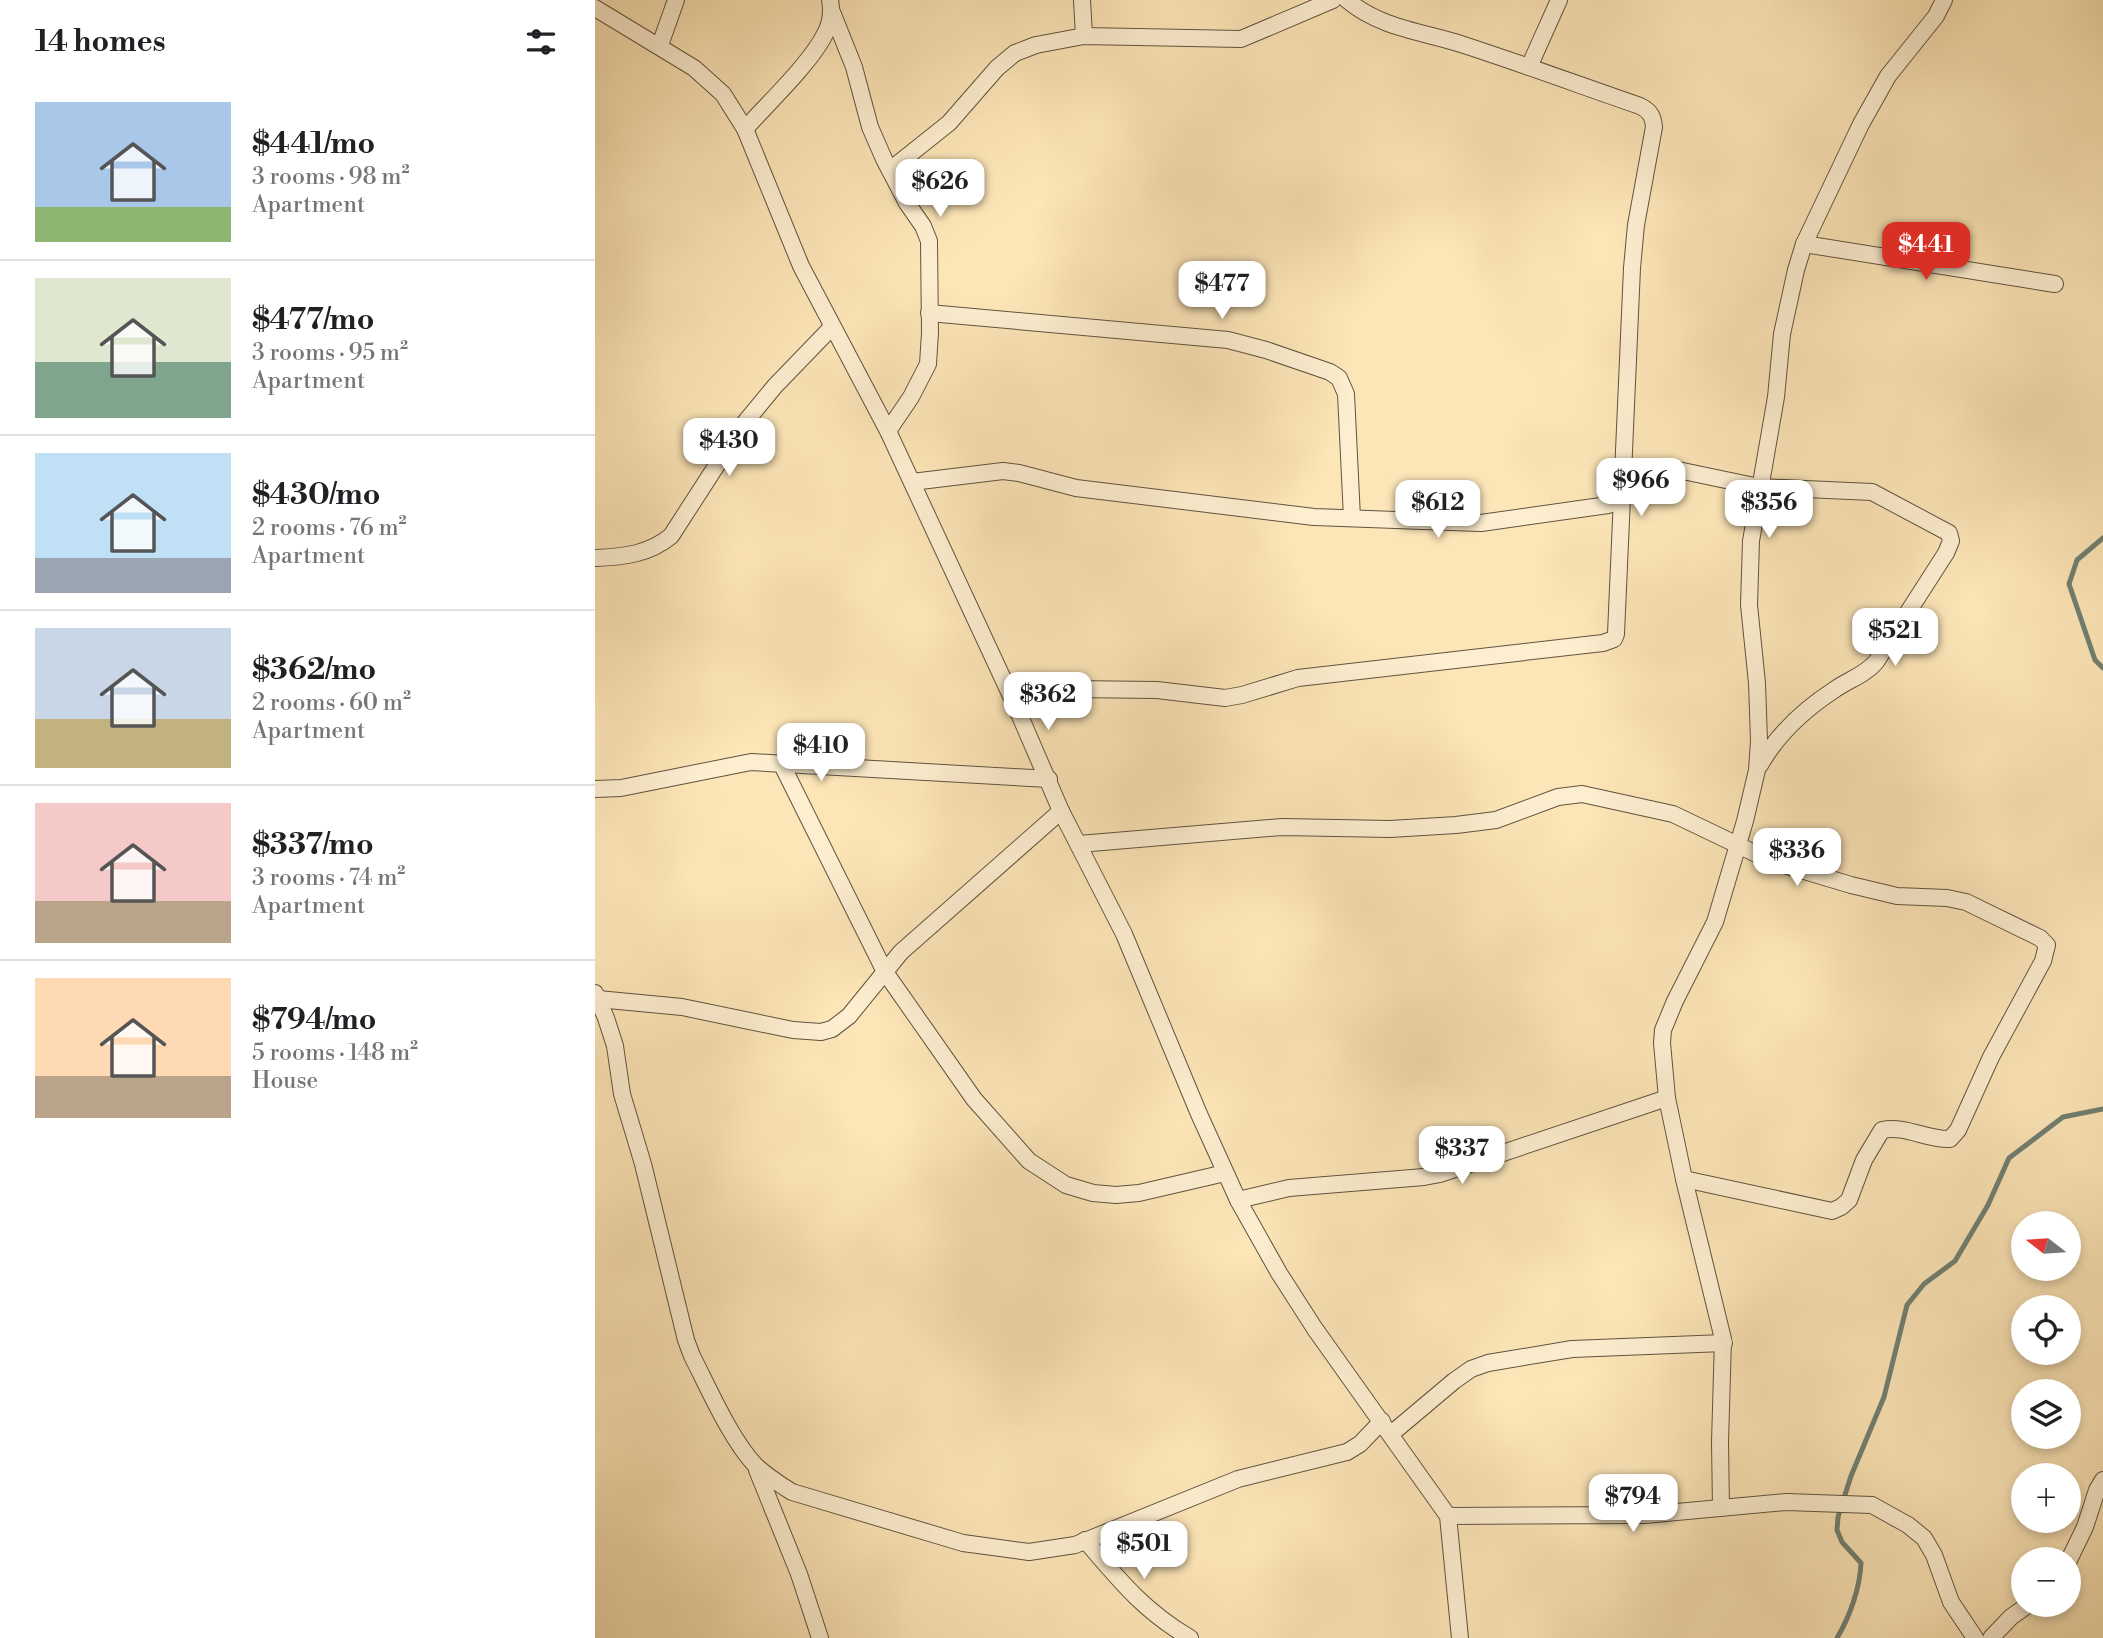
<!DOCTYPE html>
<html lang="en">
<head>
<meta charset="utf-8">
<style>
	body { margin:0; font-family:"Libre Bodoni",serif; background:#f2f2f2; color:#202124; height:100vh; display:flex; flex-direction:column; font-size:26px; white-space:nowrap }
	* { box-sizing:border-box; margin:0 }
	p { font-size:23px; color:#757577 }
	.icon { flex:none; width:38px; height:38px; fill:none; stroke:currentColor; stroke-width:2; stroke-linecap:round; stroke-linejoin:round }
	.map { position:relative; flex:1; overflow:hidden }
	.details { display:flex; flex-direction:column; background:#fff; width:595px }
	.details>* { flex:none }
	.needle { width:46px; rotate:287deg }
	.controls { position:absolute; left:1416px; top:1211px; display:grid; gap:14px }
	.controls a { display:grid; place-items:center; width:70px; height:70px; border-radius:50%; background:#fff; box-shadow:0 4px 10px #0003; font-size:35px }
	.price { position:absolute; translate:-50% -60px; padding:0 16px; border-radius:14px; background:#fff; color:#222; font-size:23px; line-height:46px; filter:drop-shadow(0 2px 4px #0008) }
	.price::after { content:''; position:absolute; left:50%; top:42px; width:21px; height:16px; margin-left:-10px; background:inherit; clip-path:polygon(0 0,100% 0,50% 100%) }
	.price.current { background:#d93025; color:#fff }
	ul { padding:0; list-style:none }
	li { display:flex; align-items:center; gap:21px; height:175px; padding:0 35px }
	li+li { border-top:2px solid #e0e0e0 }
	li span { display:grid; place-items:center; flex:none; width:196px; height:140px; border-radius:0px; color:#555 }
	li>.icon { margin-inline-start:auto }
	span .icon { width:84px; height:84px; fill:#fffc; stroke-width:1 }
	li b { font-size:30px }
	h2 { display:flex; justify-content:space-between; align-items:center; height:84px; padding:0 35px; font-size:30px }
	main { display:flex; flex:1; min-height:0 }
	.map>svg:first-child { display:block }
</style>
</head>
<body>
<main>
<section class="details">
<h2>14 homes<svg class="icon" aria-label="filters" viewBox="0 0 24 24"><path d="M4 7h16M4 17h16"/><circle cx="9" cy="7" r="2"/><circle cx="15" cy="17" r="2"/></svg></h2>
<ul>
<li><span style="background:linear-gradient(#a9c7e8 75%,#8fb573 0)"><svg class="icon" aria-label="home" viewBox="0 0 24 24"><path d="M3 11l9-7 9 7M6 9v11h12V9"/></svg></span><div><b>$441/mo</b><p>3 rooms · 98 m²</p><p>Apartment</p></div></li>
<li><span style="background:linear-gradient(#dfe7d0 60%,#7fa58c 0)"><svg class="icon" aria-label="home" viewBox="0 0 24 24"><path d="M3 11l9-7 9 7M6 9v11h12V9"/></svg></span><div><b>$477/mo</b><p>3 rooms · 95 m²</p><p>Apartment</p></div></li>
<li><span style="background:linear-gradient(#bfe0f5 75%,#9aa5b1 0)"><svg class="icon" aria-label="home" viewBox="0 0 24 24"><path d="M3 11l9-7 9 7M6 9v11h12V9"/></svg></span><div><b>$430/mo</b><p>2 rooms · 76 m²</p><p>Apartment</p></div></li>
<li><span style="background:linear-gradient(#c9d6e8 65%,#c2b280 0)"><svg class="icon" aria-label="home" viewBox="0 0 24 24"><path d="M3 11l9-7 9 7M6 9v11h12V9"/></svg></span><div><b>$362/mo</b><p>2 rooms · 60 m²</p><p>Apartment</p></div></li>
<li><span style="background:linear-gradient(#f6c9c9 70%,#b9a48a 0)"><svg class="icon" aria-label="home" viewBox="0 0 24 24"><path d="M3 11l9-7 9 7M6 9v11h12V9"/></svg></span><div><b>$337/mo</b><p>3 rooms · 74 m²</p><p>Apartment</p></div></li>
<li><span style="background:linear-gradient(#ffd9b3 70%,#b9a48a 0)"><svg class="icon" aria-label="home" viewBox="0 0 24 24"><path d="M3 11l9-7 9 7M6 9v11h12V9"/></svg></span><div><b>$794/mo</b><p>5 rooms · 148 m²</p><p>House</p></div></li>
</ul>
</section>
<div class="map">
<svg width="1508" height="1638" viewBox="0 0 1508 1638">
	<rect width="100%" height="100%" fill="#fce5b7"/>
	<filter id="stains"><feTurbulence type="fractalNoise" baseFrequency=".00286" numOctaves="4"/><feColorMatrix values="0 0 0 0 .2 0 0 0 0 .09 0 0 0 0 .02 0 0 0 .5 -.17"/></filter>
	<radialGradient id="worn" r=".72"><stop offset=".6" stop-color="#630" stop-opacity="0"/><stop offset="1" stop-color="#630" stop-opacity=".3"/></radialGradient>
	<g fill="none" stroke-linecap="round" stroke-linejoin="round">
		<!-- stream -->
		<g stroke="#718073" stroke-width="5">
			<polyline points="1508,538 1482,560 1474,584 1500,660 1508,668"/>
			<path d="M1242 1638C1255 1616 1265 1588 1266 1563L1247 1542 1242 1530 1243 1517 1256 1476 1289 1397 1312 1305 1329 1284 1360 1261 1393 1205 1414 1158 1468 1117 1508 1109"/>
		</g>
		<!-- minor casing -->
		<g stroke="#61533e" stroke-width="18">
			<g id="minor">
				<polyline points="487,0 489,36"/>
				<polyline points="0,8 99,68 128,94 150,129 206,266 293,431 422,709 466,811 529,934 604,1114 643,1200 684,1273 720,1329 853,1516 865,1638"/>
				<polyline points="237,12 259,67 275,127 289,159 312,203 328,226 334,241 335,333 333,364 316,397 293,431"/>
				<polyline points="65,45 81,0"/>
				<polyline points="934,67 964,0"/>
				<path d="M150 129C173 103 217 62 231 32 236 22 237 11 235 0"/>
				<polyline points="295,170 354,123 402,68 420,53 441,45 489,36 646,39 738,0"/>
				<polyline points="1209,244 1460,284"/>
				<polyline points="334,313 633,340 671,350 735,372 744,378 751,394 757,518"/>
				<path d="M317 482 408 471 424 473 481 488 719 517 828 521 886 523 1013 505C1031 500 1038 482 1053 472L1083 470 1164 487 1277 492 1354 533 1356 541 1351 553 1281 662C1270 675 1253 680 1239 690 1210 709 1182 735 1165 765"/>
				<path d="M0 558C29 557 54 554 76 536L147 426 180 386 237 327"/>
				<path d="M422 709 476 689 562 690 630 698 647 695 703 678 1008 643 1019 639 1021 634 1037 268 1041 225 1059 127C1058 116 1055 111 1045 106 987 86 930 65 872 46 831 32 786 29 752 0"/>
				<polyline points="186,763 290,972 379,1099 434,1161 471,1185 498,1193 521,1195 544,1193 630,1173"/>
				<polyline points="0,789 26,788 156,762 454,779"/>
				<path d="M484 844 687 827 795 829 861 825 901 820 963 797 987 794 1078 814 1176 861 1256 885 1302 896 1352 898 1371 902 1445 938 1452 945 1448 961 1396 1057 1363 1130 1355 1139C1332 1140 1310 1125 1287 1130L1269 1160 1254 1200 1246 1207 1237 1211 1089 1179"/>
				<path d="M0 993 11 1018 20 1046 27 1094 48 1164 91 1340 97 1356C114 1389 136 1440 161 1466 172 1476 184 1484 197 1492L368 1543 434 1552 480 1545 643 1479 752 1452 765 1444 787 1421"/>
				<polyline points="3,999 87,1007 198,1030 226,1032 237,1029 254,1016 306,952 466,811"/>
				<polyline points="643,1200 694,1188 829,1177 845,1174 1072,1098"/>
				<polyline points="796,1434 859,1381 876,1369 893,1363 977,1349 1129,1343"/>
				<polyline points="162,1470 204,1574 225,1638"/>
				<polyline points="1126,1508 1125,1442 1128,1339 1089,1179 1072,1098 1067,1043 1068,1030 1080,1001 1120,922 1150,821 1162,770 1164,741 1162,683 1154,605 1156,541 1181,397 1187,334 1201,270 1209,244 1266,124 1293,76 1341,16 1349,0"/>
				<polyline points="853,1516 1049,1515 1191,1502 1277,1505 1313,1525 1329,1538 1339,1555 1356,1602 1380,1638"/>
				<path d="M490 1540C524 1580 549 1611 595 1638"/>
				<polyline points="1474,1560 1490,1527 1502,1490 1508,1480"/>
				<polyline points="1396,1638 1416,1617 1433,1605"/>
			</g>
		</g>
		<!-- minor -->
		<use href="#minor" stroke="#fdeed0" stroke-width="16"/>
	</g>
	<rect width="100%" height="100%" filter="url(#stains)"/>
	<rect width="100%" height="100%" fill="url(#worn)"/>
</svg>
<div class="controls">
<a><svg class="needle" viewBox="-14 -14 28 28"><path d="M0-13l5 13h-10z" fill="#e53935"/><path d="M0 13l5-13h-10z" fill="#757577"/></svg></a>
<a><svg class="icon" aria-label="locate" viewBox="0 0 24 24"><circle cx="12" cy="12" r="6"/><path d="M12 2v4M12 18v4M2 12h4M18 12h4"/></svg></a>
<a><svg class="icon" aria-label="layers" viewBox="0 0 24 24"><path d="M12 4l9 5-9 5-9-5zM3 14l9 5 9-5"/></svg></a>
<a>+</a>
<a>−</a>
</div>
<b class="price" style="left:345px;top:219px">$626</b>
<b class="price current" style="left:1331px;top:282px">$441</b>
<b class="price" style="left:627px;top:321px">$477</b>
<b class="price" style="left:134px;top:478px">$430</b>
<b class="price" style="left:1046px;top:518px">$966</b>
<b class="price" style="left:843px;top:540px">$612</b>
<b class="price" style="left:1174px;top:540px">$356</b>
<b class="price" style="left:1300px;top:668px">$521</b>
<b class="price" style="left:453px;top:732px">$362</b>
<b class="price" style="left:226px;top:783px">$410</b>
<b class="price" style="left:1202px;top:888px">$336</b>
<b class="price" style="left:867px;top:1186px">$337</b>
<b class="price" style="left:1038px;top:1534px">$794</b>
<b class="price" style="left:549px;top:1581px">$501</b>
</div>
</main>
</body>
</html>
